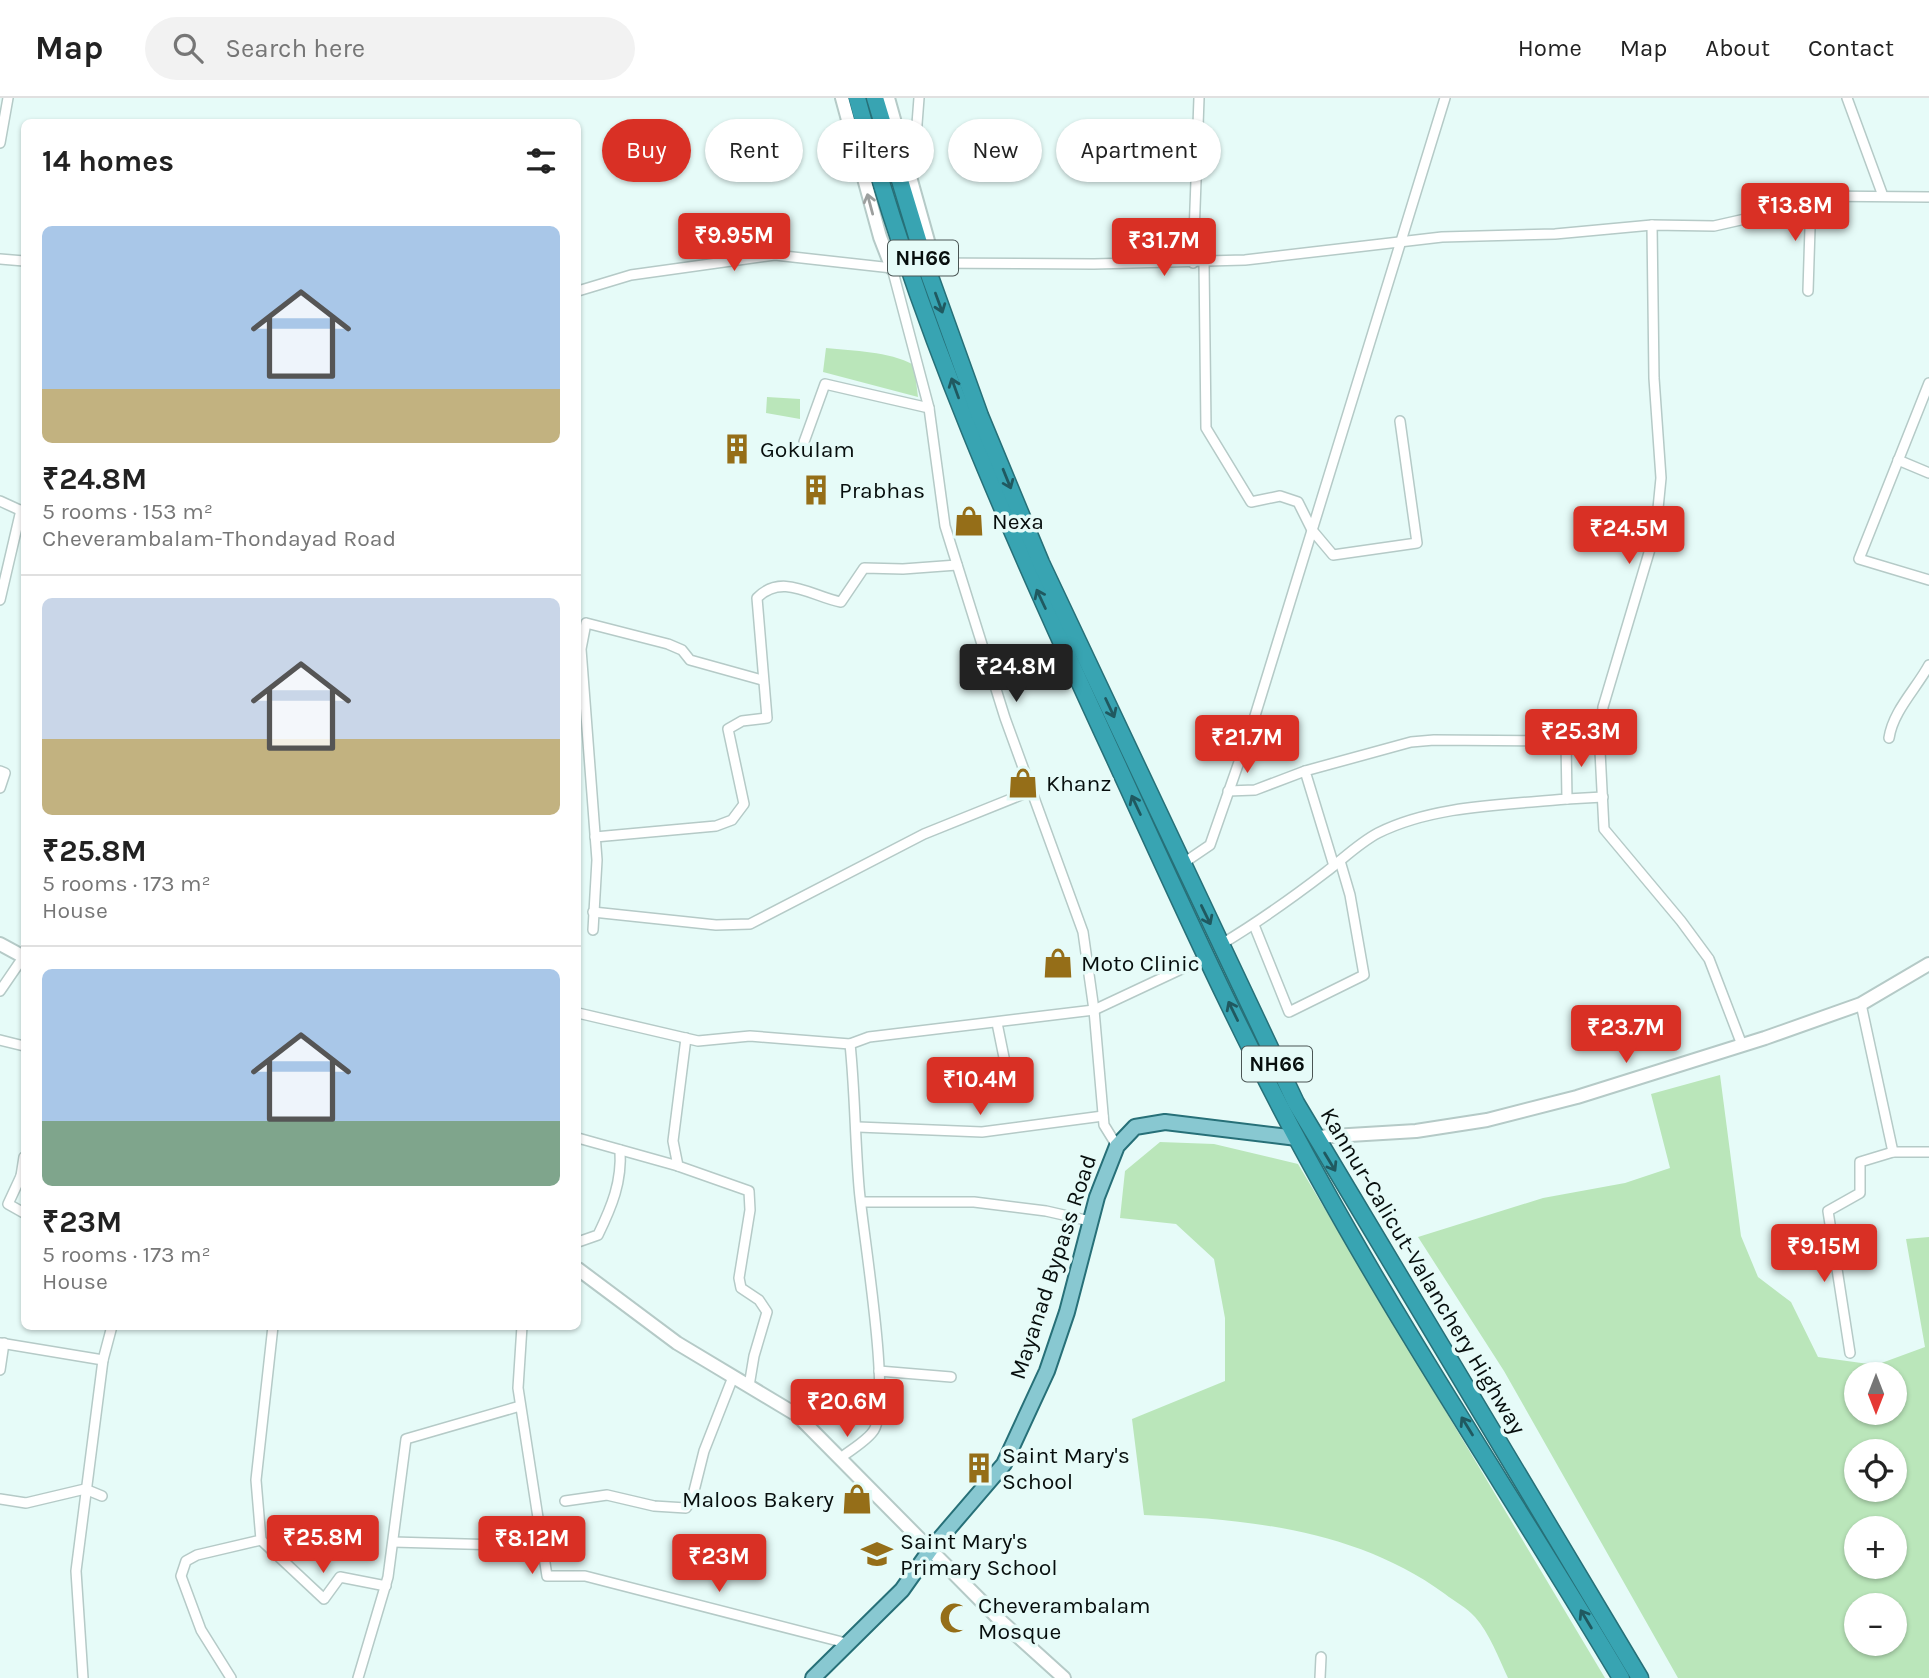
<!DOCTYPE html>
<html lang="en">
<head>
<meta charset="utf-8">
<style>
	body { margin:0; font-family:Karla,sans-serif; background:#f2f2f2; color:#222; height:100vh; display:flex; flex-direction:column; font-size:26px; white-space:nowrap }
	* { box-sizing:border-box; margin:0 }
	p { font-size:23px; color:#767676 }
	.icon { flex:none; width:38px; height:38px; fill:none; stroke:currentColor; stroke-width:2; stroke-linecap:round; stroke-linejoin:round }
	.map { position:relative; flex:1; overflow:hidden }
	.side { position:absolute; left:21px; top:21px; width:560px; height:1211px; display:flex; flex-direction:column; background:#fff; border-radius:10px; box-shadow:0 2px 5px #0004 }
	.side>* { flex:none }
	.hud { position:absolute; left:602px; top:21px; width:665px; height:63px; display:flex; gap:14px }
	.needle { width:46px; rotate:180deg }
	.fabs { position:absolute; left:1844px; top:1264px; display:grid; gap:14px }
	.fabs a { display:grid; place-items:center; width:63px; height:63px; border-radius:50%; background:#fff; box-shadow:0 2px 5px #0004; font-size:35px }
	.price { position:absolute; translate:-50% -60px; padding:0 16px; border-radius:7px; background:#d93025; color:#fff; font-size:23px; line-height:46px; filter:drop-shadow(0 2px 4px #0008) }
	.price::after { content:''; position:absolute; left:50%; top:42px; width:21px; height:16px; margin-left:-10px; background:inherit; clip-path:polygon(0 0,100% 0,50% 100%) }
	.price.current { background:#222; color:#fff }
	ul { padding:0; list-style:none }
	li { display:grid; align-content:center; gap:14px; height:371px; padding:0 21px }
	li+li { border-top:2px solid #e0e0e0 }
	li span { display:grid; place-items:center; height:217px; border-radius:10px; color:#555 }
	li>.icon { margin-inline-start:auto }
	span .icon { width:126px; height:126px; fill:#fffc; stroke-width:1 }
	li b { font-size:30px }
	h2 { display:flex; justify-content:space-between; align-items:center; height:84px; padding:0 21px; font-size:30px }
	.tag { padding:0 24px; border-radius:32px; background:#fff; box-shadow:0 2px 5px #0004; font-size:24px; line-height:63px }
	.tag.current { background:#d93025; color:#fff }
	header { display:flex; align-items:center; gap:42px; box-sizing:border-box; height:98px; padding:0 35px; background:#fff; border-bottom:2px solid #e0e0e0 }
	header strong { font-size:33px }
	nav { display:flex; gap:38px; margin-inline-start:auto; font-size:24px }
	.search { width:490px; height:63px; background:#f2f2f2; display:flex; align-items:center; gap:18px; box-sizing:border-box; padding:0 24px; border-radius:38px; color:#767676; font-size:26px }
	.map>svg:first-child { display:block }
</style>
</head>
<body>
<header>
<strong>Map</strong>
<div class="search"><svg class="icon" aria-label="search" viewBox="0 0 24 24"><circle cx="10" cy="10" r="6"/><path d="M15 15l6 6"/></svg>Search here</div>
<nav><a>Home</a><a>Map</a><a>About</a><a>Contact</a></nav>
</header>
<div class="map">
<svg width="1929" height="1580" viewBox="0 0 1929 1580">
	<rect width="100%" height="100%" fill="#e6fbf8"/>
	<!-- green -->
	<g fill="#bae6ba" fill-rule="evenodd">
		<path d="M826 250C854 253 888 253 914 267L918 299 823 274Z"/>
		<polygon points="767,299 800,301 800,321 766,315"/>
		<path d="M1720 977 1741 1138 1758 1179 1791 1204 1818 1259 1876 1267 1925 1249 1906 1141 1929 1139V1580H1678L1504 1273 1418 1139 1543 1100 1625 1085 1670 1070 1651 996ZM1857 1276H1895V1314H1857ZM1857 1353H1895V1391H1857ZM1857 1430H1895V1468H1857ZM1857 1507H1895V1545H1857Z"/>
		<path d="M1160 1044 1214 1046 1298 1066 1605 1580H1508C1499 1561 1489 1534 1475 1519 1467 1510 1454 1503 1445 1496 1357 1432 1249 1421 1144 1417L1132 1321 1225 1283V1220L1214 1161 1176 1126 1120 1120 1125 1073Z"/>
	</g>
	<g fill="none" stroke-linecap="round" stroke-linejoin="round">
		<!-- street casing -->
		<g stroke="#b5cac7" stroke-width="12">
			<g id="street">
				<polyline points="1847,0 1883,98"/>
				<polyline points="0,45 8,0"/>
				<polyline points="909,74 915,52 919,0"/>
				<polyline points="1652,127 1654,280 1661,380 1656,431 1603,609 1600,653 1604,731 1681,823 1709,861 1742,947"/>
				<polyline points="0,161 24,163"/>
				<polyline points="1204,164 1206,330 1251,404 1280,398 1298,404 1312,432 1333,457 1417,445 1400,323"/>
				<polyline points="925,165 1094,166 1245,162 1442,139 1555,136 1652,127 1714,128 1785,112 1811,98 1929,99"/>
				<polyline points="1193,165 1199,0"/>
				<polyline points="578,193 631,177 775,157 892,170 929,310 945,428 1005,620 1083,834 1094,912 1104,1027 1117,1048"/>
				<polyline points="1808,193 1811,98"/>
				<polyline points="1929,285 1859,461 1929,482"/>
				<polyline points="804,344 825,286 929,310"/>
				<polyline points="1898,362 1929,375"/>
				<polyline points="0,403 24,414"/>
				<polyline points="0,502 21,412"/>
				<path d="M1889 640C1893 613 1916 591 1929 567"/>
				<polyline points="0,673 5,675 0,690"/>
				<polyline points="1228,693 1255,692 1305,673"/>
				<polyline points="1567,701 1603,699"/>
				<path d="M595 739 716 728 732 722 744 706 728 631 742 623 767 620 757 500C782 474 813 499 841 504L864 470 903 471 957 467"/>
				<polyline points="1182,766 1210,747 1254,621 1445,0"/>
				<polyline points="593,814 716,827 750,826 924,736 1031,693"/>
				<polyline points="1254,827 1289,914 1364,877 1350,797 1340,763"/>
				<polyline points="593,832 597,762 581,551 586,525 668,546 682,552 690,562 762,582"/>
				<path d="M1220 847C1257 825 1292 800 1326 774 1343 761 1359 745 1378 735 1434 707 1505 707 1567 701L1566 643 1434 642 1411 644 1305 673 1334 768"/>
				<polyline points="0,893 24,858"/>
				<polyline points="578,915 698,943 750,938 850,946 869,939 1094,912 1207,859"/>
				<polyline points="997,925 1008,979"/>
				<polyline points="686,940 673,1043 678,1068 749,1093 750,1112 739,1180 741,1190 759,1202 767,1214 754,1258 749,1288"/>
				<polyline points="0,942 24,948"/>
				<polyline points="858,1029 982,1034 1103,1018"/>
				<polyline points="578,1040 678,1068"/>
				<polyline points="1893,1054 1929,1054"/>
				<polyline points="24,1059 21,1078 24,1077"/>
				<polyline points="21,1078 8,1106 24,1115"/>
				<polyline points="862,1104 974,1104 1046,1113 1090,1123"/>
				<path d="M578 1144 598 1137C612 1108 622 1084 620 1052"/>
				<polyline points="522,1228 518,1290 547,1478 585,1478 846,1545"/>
				<polyline points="0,1245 103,1262"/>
				<polyline points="1850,1255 1828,1113 1860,1095 1860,1064 1893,1054 1861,906"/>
				<polyline points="0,1272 4,1245"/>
				<polyline points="879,1273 951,1279"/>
				<path d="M842 1359C852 1351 868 1342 874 1332 892 1302 862 1131 859 1089 855 1041 855 993 850 946"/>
				<polyline points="0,1401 26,1405 85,1391 102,1398"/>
				<polyline points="565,1403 607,1397 654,1408 686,1410 692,1401 704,1353 733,1279"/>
				<polyline points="261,1442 324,1501 340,1479 386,1488"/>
				<polyline points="393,1444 541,1448"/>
				<polyline points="83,1580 76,1473 103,1262 112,1228"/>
				<polyline points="231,1580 201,1532 181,1478 186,1463 197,1457 261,1442 256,1382 273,1228"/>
				<polyline points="358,1580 388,1479 406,1341 520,1308"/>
				<polyline points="1320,1580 1321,1559"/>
			</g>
		</g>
		<!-- secondary casing -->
		<g stroke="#b5cac7" stroke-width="16">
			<g id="secondary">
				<polyline points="842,0 880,139 892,170"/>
				<polyline points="888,0 928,143 925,162"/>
				<polyline points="0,846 24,859"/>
				<polyline points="1316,1039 1416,1033 1487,1022 1577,999 1765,940 1861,906 1929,866"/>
				<polyline points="578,1171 677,1245 797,1317 1002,1524 1064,1580"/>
			</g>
		</g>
		<!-- primary casing -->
		<g stroke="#277078" stroke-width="18">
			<polyline id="primary" points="813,1580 902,1492 931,1451 1004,1366 1047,1273 1067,1214 1097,1099 1117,1048 1135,1029 1165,1024 1297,1040"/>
		</g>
		<!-- highway casing -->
		<g stroke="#277078" stroke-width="19">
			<g id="highway">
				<path d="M857 0C917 228 1015 445 1114 659 1180 803 1245 949 1323 1088 1416 1256 1523 1415 1621 1580"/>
				<polyline points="875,0 925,165 980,318 1041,465 1296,1005 1640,1580"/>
			</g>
		</g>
		<!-- street -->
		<use href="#street" stroke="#fff" stroke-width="9"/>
		<!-- secondary -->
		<use href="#secondary" stroke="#fff" stroke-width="12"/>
		<!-- primary -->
		<use href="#primary" stroke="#88c8d1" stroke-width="14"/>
		<!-- highway -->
		<use href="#highway" stroke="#38a4b2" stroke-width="16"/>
	</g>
	<!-- one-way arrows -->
	<defs><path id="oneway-shaft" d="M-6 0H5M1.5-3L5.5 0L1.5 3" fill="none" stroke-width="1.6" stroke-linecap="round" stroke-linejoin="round" transform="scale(1.75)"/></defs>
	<use stroke="#9c9f9e" href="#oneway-shaft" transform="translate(870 106) rotate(-105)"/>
	<g stroke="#205960">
		<use href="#oneway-shaft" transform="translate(939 205) rotate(70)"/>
		<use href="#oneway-shaft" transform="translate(955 290) rotate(-110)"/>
		<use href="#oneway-shaft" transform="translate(1007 381) rotate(68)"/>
		<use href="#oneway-shaft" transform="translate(1041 501) rotate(-115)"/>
		<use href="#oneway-shaft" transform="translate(1110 610) rotate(65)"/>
		<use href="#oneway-shaft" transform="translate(1136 707) rotate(-115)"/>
		<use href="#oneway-shaft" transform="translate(1206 817) rotate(64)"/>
		<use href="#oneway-shaft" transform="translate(1233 913) rotate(-116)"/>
		<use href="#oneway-shaft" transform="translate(1330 1064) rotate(59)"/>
		<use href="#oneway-shaft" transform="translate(1467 1328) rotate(-122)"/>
		<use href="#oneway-shaft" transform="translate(1586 1521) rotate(-121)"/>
	</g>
	<!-- icons -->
	<defs>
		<g id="building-bare" transform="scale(2.415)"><path d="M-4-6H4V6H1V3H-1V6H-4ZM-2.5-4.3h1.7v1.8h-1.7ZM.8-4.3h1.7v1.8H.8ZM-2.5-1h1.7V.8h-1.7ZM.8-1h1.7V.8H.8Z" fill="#956e18" stroke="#e6fbf8" stroke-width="2.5" paint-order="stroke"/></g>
		<g id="shop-bare" transform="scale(2.415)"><path d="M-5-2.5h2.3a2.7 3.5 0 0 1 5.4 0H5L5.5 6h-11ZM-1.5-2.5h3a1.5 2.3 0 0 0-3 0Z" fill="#956e18" stroke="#e6fbf8" stroke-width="2.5" paint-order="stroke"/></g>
		<g id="school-bare" transform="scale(2.415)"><path d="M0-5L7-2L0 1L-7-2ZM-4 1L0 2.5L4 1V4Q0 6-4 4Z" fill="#956e18" stroke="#e6fbf8" stroke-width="2.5" paint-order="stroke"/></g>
		<g id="mosque-bare" transform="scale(2.415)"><path d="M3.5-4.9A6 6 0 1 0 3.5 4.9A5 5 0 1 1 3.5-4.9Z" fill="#956e18" stroke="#e6fbf8" stroke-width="2.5" paint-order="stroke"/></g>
	</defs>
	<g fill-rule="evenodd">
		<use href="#building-bare" x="737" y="351"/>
		<use href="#building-bare" x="816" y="392"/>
		<use href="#shop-bare" x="969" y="423"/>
		<use href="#shop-bare" x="1023" y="685"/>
		<use href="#shop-bare" x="1058" y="865"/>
		<use href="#building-bare" x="979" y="1370"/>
		<use href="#shop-bare" x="857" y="1401"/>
		<use href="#school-bare" x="877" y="1456"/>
		<use href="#mosque-bare" x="955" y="1520"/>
	</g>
	<g text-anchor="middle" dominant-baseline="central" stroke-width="7" stroke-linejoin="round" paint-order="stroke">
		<!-- shield labels -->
		<g fill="#e6fbf8" stroke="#4a5554" stroke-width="2">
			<rect x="888" y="142.5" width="70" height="35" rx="5"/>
			<rect x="1242" y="948.5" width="70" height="35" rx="5"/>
		</g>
		<g font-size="21" font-weight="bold" fill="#070e0d">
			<text x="923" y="160">NH66</text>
			<text x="1277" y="966">NH66</text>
		</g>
		<!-- poi labels -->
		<g font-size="23" fill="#070e0d" stroke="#e6fbf8" text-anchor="start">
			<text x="760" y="351">Gokulam</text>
			<text x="839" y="392">Prabhas</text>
			<text x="992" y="423">Nexa</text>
			<text x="1046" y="685">Khanz</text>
			<text x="1081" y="865">Moto Clinic</text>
			<text x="1002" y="1357">Saint Mary's<tspan x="1002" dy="26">School</tspan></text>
			<text x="834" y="1401" text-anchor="end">Maloos Bakery</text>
			<text x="900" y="1443">Saint Mary's<tspan x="900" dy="26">Primary School</tspan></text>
			<text x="978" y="1507">Cheverambalam<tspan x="978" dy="26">Mosque</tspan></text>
		</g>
		<!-- street labels -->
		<g font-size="23" fill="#070e0d" stroke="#e6fbf8">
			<text transform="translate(1053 1169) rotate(-72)">Mayanad Bypass Road</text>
			<text transform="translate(1423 1173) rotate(59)">Kannur-Calicut-Valanchery Highway</text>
		</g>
	</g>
</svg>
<div class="fabs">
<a><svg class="needle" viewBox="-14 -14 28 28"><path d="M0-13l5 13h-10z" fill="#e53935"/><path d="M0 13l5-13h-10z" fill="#767676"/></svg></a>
<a><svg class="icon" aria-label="locate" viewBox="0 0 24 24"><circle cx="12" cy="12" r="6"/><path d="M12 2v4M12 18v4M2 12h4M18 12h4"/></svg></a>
<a>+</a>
<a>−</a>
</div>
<b class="price" style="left:1795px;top:145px">₹13.8M</b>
<b class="price" style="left:734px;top:175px">₹9.95M</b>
<b class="price" style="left:1164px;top:180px">₹31.7M</b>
<b class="price" style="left:1629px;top:468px">₹24.5M</b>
<b class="price current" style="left:1016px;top:606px">₹24.8M</b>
<b class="price" style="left:1581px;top:671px">₹25.3M</b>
<b class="price" style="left:1247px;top:677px">₹21.7M</b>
<b class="price" style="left:1626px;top:967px">₹23.7M</b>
<b class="price" style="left:980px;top:1019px">₹10.4M</b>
<b class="price" style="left:1824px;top:1186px">₹9.15M</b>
<b class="price" style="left:847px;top:1341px">₹20.6M</b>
<b class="price" style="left:323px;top:1477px">₹25.8M</b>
<b class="price" style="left:532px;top:1478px">₹8.12M</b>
<b class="price" style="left:719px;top:1496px">₹23M</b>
<div class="hud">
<a class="tag current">Buy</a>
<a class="tag">Rent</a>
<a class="tag">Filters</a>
<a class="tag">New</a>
<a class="tag">Apartment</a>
</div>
<section class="side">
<h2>14 homes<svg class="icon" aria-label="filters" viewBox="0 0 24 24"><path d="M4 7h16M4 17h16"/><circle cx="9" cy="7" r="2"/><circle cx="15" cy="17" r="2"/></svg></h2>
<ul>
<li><span style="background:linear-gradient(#a9c7e8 75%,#c2b280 0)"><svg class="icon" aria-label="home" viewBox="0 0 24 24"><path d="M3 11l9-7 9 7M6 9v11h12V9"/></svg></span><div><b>₹24.8M</b><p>5 rooms · 153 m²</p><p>Cheverambalam-Thondayad Road</p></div></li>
<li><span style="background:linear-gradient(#c9d6e8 65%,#c2b280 0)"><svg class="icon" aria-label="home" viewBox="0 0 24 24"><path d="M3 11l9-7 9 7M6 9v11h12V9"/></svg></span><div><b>₹25.8M</b><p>5 rooms · 173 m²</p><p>House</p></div></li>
<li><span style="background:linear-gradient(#a9c7e8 70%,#7fa58c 0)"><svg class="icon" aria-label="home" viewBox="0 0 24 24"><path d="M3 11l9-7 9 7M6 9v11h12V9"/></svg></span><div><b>₹23M</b><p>5 rooms · 173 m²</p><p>House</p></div></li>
</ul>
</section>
</div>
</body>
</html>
